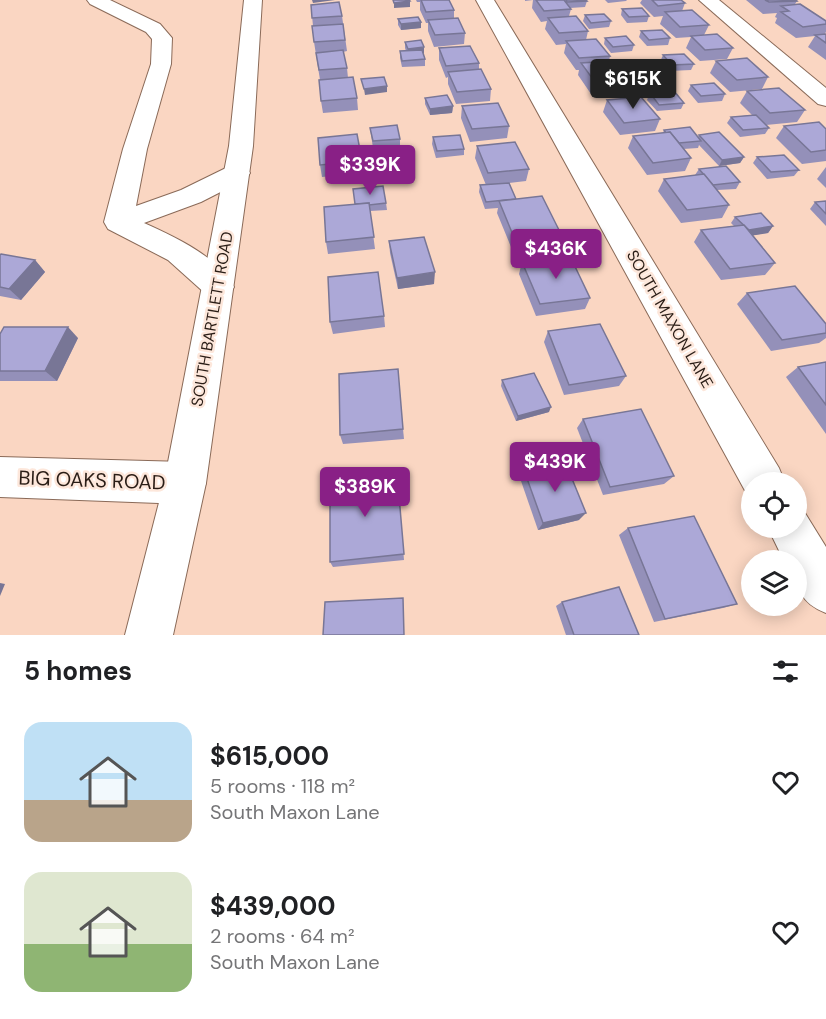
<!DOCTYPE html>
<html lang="en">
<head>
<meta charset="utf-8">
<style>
	body { margin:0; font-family:"DM Sans",sans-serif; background:#f6f6f6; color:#202124; height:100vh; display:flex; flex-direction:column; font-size:22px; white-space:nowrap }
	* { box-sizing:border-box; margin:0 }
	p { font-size:20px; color:#757577 }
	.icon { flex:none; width:33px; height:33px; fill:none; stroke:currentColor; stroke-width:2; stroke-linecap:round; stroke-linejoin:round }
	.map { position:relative; height:635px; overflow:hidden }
	.drawer { display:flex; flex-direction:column; background:#fff; flex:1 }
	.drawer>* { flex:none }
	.tools { position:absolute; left:741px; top:472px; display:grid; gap:12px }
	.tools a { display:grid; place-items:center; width:66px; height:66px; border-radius:50%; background:#fff; box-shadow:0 3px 15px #0003; font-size:30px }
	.price { position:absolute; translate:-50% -51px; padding:0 14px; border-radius:6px; background:#892086; color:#fff; font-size:20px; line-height:39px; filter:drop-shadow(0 2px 3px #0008) }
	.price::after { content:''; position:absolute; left:50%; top:36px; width:18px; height:14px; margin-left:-9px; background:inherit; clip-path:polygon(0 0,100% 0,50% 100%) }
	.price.current { background:#222; color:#fff }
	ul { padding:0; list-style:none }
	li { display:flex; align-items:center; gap:18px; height:150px; padding:0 24px }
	li span { display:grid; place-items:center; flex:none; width:168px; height:120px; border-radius:18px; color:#555 }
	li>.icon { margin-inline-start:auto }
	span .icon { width:72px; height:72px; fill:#fffc; stroke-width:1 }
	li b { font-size:26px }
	h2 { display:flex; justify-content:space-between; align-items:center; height:72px; padding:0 24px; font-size:26px }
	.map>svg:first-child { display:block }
</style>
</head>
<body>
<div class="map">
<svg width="826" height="635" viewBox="0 0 826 635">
	<rect width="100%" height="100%" fill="#fad6c2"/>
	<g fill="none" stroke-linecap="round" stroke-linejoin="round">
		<!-- minor casing -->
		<g stroke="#8a6a58" stroke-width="2">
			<g id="minor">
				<path d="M87 0H110L160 24 172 38 171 64 147 149 136 206 181 190 228 167 237 165 246 167 250 173 246 179 201 202 144 223C175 237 217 256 234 287L229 295 218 299 207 295 168 260 108 229 104 222 123 149 151 64 152 39 146 32 90 4Z"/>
				<polygon points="476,0 494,0 779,468 785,483 752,483 752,498 749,498"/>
				<polygon points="699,0 719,0 826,88 826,106 818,104"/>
				<polygon points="0,457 185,462 200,468 206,483 200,498 185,504 0,497"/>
				<path d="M796 509 805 513 826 547V613C800 603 796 588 796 561H784L768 528H796Z"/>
			</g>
		</g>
		<!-- major casing -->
		<g stroke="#8a6a58" stroke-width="2">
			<polygon id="major" points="244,0 262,0 253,146 206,483 173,635 125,635 164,483 229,146"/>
		</g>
		<!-- minor -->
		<use href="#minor" fill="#fff" fill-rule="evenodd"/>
		<!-- major -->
		<use href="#major" fill="#fff" fill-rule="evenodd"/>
	</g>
	<!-- wall -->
	<g fill="#9490b9">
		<polygon points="416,0 449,0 454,10 454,18 465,33 464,44 434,47 428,31 428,23 426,23 420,10 420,2 417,2"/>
		<polygon points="525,0 586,0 587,1 585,7 570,8 571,9 569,16 588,31 586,40 610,56 609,61 628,80 624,91 591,94 578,75 579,70 576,70 564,53 566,44 556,45 545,29 547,21 541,22 532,8 533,0 525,1"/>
		<polygon points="605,0 627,0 626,1 608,3"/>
		<polygon points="642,0 681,0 685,3 682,11 709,25 704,35 733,48 727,59 700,61 686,48 691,37 676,38 660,24 663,16 654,17 640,3"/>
		<polygon points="746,0 796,0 797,1 795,4 826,21 826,32 824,35 826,34 826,60 808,47 815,36 796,38 775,23 777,18 775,17 777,13 763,14"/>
		<polygon points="311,5 342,16 347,51 343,52 347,68 348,78 357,98 358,110 323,113 321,101 320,80 314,42 313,26"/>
		<polygon points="622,9 649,16 647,22 627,23 621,15"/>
		<polygon points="585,15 611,21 609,27 589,29 583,21"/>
		<polygon points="398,19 421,22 421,28 401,30 398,25"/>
		<polygon points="641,31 670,38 668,45 647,46 639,37"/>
		<polygon points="605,38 634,45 632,51 611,53 604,44"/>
		<polygon points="405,42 424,53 423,53 425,59 425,66 402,67 400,58 400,51 406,51 405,48"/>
		<polygon points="439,48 479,63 479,69 491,89 490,101 456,104 448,84 448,77 446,78 439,60"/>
		<polygon points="663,55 694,64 691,70 669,71 660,62"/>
		<polygon points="716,61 768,77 762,89 730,92 710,73"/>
		<polygon points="639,78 671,87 670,92 684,103 681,109 657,111 647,100 649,95 645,96 637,85"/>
		<polygon points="691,85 725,94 722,101 698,103 688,91"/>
		<polygon points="747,91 805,110 797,122 766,125 769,128 765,134 740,137 727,123 731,117 752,115 740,103"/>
		<polygon points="425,98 453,106 452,113 430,115 425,104"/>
		<polygon points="607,100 660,119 655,131 620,135 603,112"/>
		<polygon points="462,106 509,126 507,138 470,142 461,118"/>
		<polygon points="784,126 826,129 826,161 802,164 776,138"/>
		<polygon points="370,128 400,139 400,145 373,148"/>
		<polygon points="664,130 698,137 699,135 744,157 740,163 719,166 699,145 698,148 683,149 691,158 685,171 647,175 628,148 633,136 663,133"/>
		<polygon points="433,137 464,149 464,155 436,158 432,144"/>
		<polygon points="477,146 529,169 526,181 509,183 516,199 559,230 555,242 511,247 497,213 498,208 485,209 479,192 480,185 486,185 475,158"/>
		<polygon points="757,157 799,170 794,176 767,179 753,163"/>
		<polygon points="362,161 363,173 322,177 320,165"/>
		<polygon points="826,167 826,188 817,179"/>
		<polygon points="699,169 740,182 736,189 717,190 729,205 722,218 681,223 658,191 664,179 695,175"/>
		<polygon points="826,201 826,226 810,209 815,202"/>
		<polygon points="386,203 387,210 370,211 375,249 328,254 326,242 324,207"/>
		<polygon points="735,217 773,226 768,233 753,235 775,263 765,275 721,280 694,242 701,230 734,226 731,223"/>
		<polygon points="389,241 434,284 398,289 390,253"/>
		<polygon points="0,255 35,260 45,272 21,300 0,296"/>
		<polygon points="522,262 590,298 585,309 536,316 519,274"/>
		<polygon points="747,293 826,324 826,338 819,343 771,351 737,304"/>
		<polygon points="384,316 385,327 333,334 330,322"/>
		<polygon points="548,331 626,376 619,386 564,395 544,342"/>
		<polygon points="0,334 78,338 57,381 0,381"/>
		<polygon points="826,362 826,434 786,377 798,367"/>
		<polygon points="502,380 549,412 516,421 501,386"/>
		<polygon points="583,419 674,476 664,484 603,495 577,428"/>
		<polygon points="403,429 404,439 343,444 340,435"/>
		<polygon points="397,473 404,560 333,567 330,562"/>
		<polygon points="525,473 579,520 538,530 521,481"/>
		<polygon points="628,528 737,604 723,608 654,622 619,535"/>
		<polygon points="562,602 639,635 566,635 556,606"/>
	</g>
	<!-- shaded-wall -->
	<g fill="#787696">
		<polygon points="312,0 335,0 313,3"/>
		<polygon points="410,1 410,7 394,8 394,3"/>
		<polygon points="421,22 421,28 401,30 401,24"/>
		<polygon points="424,47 424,53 408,55 408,49"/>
		<polygon points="387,86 387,92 365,95 364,89"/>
		<polygon points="453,106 452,113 430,115 430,109"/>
		<polygon points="744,157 740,163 719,166 722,160"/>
		<polygon points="773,226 768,233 743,237 747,230"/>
		<polygon points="35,260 45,272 21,300 9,289"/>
		<polygon points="435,272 434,284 398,289 397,278"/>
		<polygon points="68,327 78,338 57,381 45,371"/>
		<polygon points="551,407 549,412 516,421 518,416"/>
		<polygon points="586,513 579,520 538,530 543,523"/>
		<polygon points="0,583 5,584 0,596"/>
	</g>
	<!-- building -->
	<g fill="#aca8d7" stroke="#787696" stroke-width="1.5">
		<polygon points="393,0 409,0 410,1 394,3"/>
		<polygon points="421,0 449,0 454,10 426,12"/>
		<polygon points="536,0 564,0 571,9 544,11"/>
		<polygon points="566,0 586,0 587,1 567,2"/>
		<polygon points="652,0 681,0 685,3 658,6"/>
		<polygon points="765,0 796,0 797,1 769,2"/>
		<polygon points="339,2 342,16 312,18 311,5"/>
		<polygon points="800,4 826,21 826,24 803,27 781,12 789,11 781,6"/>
		<polygon points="642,8 649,16 629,17 622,9"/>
		<polygon points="692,10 709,25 680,27 665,12"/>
		<polygon points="604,14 611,21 591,23 585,15"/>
		<polygon points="576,16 588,31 559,33 548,18"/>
		<polygon points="418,17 421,22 401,24 398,19"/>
		<polygon points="458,18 465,33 435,35 428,20"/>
		<polygon points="343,24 345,40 314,42 312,26"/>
		<polygon points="662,30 670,38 649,40 641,31"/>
		<polygon points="717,34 733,48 705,50 691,36"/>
		<polygon points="826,34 826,43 815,35"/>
		<polygon points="626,36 634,45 613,47 605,38"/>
		<polygon points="596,39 610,56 579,58 566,41"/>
		<polygon points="421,40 424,47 408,49 405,42"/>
		<polygon points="470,46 479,63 446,66 439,48"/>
		<polygon points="343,50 347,68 319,70 316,53"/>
		<polygon points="422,50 425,59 402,61 400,51"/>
		<polygon points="684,54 694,64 672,65 663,55"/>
		<polygon points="747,58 768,77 737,80 716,61"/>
		<polygon points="612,61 628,80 595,82 581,63"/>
		<polygon points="481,69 491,89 457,92 448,72"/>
		<polygon points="353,77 357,98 321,101 319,80"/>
		<polygon points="384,77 387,86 364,89 361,79"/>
		<polygon points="662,77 671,87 648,89 639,78"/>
		<polygon points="714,83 725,94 701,96 691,85"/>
		<polygon points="779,88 805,110 770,113 747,91"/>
		<polygon points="674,91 684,103 659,105 650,93"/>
		<polygon points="447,95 453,106 430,109 425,98"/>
		<polygon points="641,97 660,119 624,123 607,100"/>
		<polygon points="498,103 509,126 472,129 462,106"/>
		<polygon points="756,115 769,128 743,130 731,117"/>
		<polygon points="819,122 826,129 826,150 811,152 784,126"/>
		<polygon points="397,125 400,139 373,141 370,128"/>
		<polygon points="690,127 701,141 679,143 670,132 666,133 664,130"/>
		<polygon points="670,132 691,158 653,163 633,136"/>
		<polygon points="719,132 744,157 722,160 699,135"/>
		<polygon points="357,134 362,161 320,165 318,138"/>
		<polygon points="460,135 464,149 437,151 433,137"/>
		<polygon points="515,142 529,169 488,173 477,146"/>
		<polygon points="784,155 799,170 771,172 757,157"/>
		<polygon points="726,166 740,182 713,185 699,169"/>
		<polygon points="704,174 729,205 687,210 664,179"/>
		<polygon points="509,183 516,199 486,202 480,185"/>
		<polygon points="383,186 386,203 369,205 369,203 355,204 353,189"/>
		<polygon points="542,196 559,230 513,235 499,201"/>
		<polygon points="826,201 826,214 815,202"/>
		<polygon points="369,203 374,237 326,242 324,207"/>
		<polygon points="761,213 773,226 749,230 735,217"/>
		<polygon points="744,225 775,263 730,269 701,230"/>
		<polygon points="424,237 435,272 397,278 389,241"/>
		<polygon points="1,254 35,260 9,289 0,287 0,255"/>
		<polygon points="570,256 590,298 540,304 522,262"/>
		<polygon points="378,272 384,316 330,322 328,277"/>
		<polygon points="795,286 826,324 826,333 782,340 747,293"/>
		<polygon points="600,324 626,376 569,385 548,331"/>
		<polygon points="4,327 68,327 45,371 0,371 0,334"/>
		<polygon points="826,362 826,405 798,367"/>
		<polygon points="398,369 403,429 340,435 339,374"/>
		<polygon points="534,373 551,407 518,416 502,380"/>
		<polygon points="641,409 674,476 610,487 583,419"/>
		<polygon points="566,464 586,513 543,523 525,473"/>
		<polygon points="397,473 404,554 330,562 330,480"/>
		<polygon points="694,516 737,604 665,619 628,528"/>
		<polygon points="619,587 639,635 574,635 562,602"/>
		<polygon points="403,598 404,635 323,635 325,602"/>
	</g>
	<g text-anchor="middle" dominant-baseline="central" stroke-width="5" stroke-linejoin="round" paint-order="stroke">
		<!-- street labels -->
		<g font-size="16" fill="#2a1d16" stroke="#fde7db">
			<text transform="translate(212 319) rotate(-80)">SOUTH BARTLETT ROAD</text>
			<text transform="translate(670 319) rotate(60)">SOUTH MAXON LANE</text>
		</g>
		<!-- near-street labels -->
		<g font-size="20" fill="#2a1d16" stroke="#fde7db">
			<text transform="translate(92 480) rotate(2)">BIG OAKS ROAD</text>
		</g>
	</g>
</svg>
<div class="tools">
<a><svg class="icon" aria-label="locate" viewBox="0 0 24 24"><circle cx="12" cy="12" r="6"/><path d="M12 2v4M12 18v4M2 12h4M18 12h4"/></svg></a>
<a><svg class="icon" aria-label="layers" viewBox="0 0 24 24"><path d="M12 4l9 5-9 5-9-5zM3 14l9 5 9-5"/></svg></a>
</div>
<b class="price current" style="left:633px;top:110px">$615K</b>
<b class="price" style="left:370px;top:196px">$339K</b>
<b class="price" style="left:556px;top:280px">$436K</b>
<b class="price" style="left:555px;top:493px">$439K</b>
<b class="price" style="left:365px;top:518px">$389K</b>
</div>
<section class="drawer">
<h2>5 homes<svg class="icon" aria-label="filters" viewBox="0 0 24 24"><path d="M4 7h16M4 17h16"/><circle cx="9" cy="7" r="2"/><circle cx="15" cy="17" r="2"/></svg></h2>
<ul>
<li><span style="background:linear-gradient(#bfe0f5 65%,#b9a48a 0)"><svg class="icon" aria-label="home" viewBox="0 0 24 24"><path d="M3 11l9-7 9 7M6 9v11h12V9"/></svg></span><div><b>$615,000</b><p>5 rooms · 118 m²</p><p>South Maxon Lane</p></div><svg class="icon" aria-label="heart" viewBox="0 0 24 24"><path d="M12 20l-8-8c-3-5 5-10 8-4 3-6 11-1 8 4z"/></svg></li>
<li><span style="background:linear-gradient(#dfe7d0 60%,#8fb573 0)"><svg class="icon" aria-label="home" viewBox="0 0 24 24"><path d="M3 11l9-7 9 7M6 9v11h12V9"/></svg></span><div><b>$439,000</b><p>2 rooms · 64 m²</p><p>South Maxon Lane</p></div><svg class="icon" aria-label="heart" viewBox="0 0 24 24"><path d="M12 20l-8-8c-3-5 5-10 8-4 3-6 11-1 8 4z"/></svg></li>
</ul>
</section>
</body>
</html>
